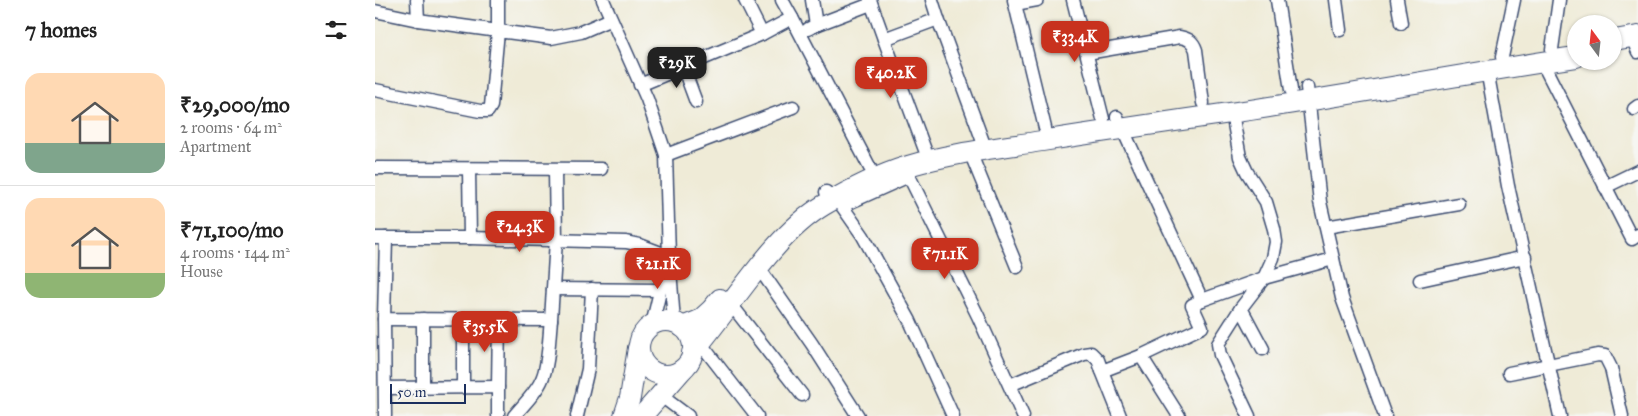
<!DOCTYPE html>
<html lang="en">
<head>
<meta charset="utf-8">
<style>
	body { margin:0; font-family:"IM FELL Great Primer",serif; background:#f2f2f2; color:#222; height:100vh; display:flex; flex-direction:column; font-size:19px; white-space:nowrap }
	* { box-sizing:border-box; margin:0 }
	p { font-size:16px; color:#767676 }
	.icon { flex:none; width:28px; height:28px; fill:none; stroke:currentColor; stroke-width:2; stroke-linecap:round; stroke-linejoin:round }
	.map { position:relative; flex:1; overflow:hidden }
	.side { display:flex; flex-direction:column; background:#fff; width:375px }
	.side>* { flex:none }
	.needle { width:32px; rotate:345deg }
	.tools { position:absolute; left:1192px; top:15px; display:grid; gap:10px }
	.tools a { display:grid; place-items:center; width:55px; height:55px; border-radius:50%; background:#fff; box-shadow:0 1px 4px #0004; font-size:25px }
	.scale { position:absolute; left:15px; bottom:12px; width:76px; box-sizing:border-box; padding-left:5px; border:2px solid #1b2f5e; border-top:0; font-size:14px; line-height:18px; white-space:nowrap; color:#1b2f5e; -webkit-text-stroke:4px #f6f6f2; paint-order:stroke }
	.price { position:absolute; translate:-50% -42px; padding:0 11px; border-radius:10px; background:#c8321e; color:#fff; font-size:16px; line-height:32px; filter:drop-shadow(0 1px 2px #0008) }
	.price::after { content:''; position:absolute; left:50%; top:30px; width:15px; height:11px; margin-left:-8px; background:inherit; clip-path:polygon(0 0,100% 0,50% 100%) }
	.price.current { background:#222; color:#fff }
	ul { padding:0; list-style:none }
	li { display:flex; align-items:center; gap:15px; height:125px; padding:0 25px }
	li+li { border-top:1px solid #e0e0e0 }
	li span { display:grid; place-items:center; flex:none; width:140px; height:100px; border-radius:15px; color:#555 }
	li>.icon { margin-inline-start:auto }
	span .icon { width:60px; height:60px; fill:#fffc; stroke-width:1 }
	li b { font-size:21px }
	h2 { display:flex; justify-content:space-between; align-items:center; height:60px; padding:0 25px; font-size:21px }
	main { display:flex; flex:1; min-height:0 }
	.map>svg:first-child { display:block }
</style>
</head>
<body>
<main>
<section class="side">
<h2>7 homes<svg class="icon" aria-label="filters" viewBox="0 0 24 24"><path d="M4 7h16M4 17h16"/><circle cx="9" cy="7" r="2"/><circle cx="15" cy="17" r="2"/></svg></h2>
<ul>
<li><span style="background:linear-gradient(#ffd9b3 70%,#7fa58c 0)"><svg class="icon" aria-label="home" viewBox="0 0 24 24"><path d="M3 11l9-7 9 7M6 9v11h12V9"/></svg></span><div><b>₹29,000/mo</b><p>2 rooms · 64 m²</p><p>Apartment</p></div></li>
<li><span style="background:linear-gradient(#ffd9b3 75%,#8fb573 0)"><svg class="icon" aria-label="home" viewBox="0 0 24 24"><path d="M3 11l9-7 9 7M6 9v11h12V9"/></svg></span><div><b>₹71,100/mo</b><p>4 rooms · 144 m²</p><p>House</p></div></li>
</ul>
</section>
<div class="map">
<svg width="1263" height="416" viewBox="0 0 1263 416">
	<rect width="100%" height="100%" fill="#f6f6f2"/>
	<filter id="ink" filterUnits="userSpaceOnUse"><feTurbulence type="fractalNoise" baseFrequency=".02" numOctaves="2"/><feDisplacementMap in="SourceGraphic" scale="10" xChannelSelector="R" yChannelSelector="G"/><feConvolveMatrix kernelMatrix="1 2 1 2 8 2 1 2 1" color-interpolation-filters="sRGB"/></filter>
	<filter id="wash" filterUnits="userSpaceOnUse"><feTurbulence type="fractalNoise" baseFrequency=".0096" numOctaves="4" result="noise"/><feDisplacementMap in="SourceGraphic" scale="20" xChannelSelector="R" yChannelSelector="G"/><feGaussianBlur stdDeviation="1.12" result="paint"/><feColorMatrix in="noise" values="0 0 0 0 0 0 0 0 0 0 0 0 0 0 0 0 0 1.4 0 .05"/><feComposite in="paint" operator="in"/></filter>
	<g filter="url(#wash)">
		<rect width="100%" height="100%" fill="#efebd7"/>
	</g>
	<g filter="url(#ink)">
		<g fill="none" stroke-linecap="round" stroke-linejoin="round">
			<!-- minor casing -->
			<g stroke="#3b4b70" stroke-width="15">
				<g id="minor">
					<polyline points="228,0 272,99 291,155 294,256 299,322"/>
					<polyline points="370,0 387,34"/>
					<polyline points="495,0 509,39 563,19 557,0"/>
					<polyline points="639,0 670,128"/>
					<polyline points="698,0 728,119"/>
					<polyline points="902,0 916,90"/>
					<polyline points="961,0 965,30"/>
					<polyline points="1022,0 1026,23"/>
					<polyline points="640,4 662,0"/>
					<polyline points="0,11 43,20 42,0"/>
					<polyline points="417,18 495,168"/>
					<polyline points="563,19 611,150"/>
					<polyline points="43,20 123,31 123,0"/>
					<polyline points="441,25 496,4"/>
					<polyline points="433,29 441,25 437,0"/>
					<polyline points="1257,37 1263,52"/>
					<polyline points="509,39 550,150"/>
					<polyline points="1177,49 1184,0"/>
					<path d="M712 53 805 37C814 39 818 41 821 50L828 103"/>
					<polyline points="1127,57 1139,0"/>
					<polyline points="1167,62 1257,239 1263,235"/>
					<polyline points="308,67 321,102"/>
					<polyline points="1112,70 1133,186 1185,416"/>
					<polyline points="265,85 387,34 417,18 407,0"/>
					<polyline points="932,87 945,202 967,298 1010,416"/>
					<polyline points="0,90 105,111 113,111 116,106 123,31 176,38 206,32 236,19"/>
					<polyline points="1259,109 1263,106"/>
					<polyline points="857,113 865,157 872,172 891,202 899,229 901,242 898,258 889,278 866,308 843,344 845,355 874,416"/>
					<polyline points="595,152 642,267"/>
					<polyline points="291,155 418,107"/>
					<polyline points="0,168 226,169"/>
					<polyline points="94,169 95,238"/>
					<polyline points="1230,187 1263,171"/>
					<polyline points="451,192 467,206 488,236 535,321 578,416"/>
					<polyline points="467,206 534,176 603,316 648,416"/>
					<polyline points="951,227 1084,204"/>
					<polyline points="0,238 95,238 251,242 265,245 294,256"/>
					<polyline points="11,238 9,319 176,320 181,240 180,170"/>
					<polyline points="384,268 437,344 483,416"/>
					<polyline points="1045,280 1150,257"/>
					<polyline points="178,289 285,290"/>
					<polyline points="827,300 889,278 958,259"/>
					<polyline points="355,303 427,395"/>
					<polyline points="866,308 888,349"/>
					<polyline points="9,319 10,416"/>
					<polyline points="88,320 88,387"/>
					<polyline points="277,325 287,283"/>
					<polyline points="326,344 382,416"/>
					<polyline points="766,356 804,416"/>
					<polyline points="727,371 745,416"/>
					<polyline points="1134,373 1223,355 1230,356 1236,368 1247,416"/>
					<polyline points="635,385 709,354 716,353 723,360 727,371 766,356 827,327 817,305 827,300 742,117"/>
					<polyline points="123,387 124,320"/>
					<polyline points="10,388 123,387 123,416"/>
					<polyline points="48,388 48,319"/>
					<polyline points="285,395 313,416"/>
					<path d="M139 416C148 405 162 392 167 379 174 364 174 337 176 320"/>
					<polyline points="202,416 213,369 217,289"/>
				</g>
			</g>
			<!-- primary casing -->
			<g stroke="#3b4b70" stroke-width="22">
				<g id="primary">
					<polyline points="1239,40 1263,36"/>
					<circle cx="291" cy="348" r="27"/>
					<polyline points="307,327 325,320 336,310 345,299"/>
					<path d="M317 353C357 307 397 236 449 205 476 189 504 175 533 166 576 153 623 148 667 141 730 131 792 122 855 113 971 96 1086 74 1201 57"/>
					<polyline points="249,416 255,398 263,348"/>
					<polyline points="267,416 308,369"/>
				</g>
			</g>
			<!-- minor -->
			<use href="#minor" stroke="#fff" stroke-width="12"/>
			<!-- primary -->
			<use href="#primary" stroke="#fff" stroke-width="20"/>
		</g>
	</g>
</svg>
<div class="tools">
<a><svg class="needle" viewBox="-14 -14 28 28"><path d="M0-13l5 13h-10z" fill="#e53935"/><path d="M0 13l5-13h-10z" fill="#767676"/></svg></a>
</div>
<div class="scale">50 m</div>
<b class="price" style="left:700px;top:63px">₹33.4K</b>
<b class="price current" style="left:302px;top:89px">₹29K</b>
<b class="price" style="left:516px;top:99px">₹40.2K</b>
<b class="price" style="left:145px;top:253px">₹24.3K</b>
<b class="price" style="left:570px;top:280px">₹71.1K</b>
<b class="price" style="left:283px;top:290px">₹21.1K</b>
<b class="price" style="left:110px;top:353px">₹35.5K</b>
</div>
</main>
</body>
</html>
